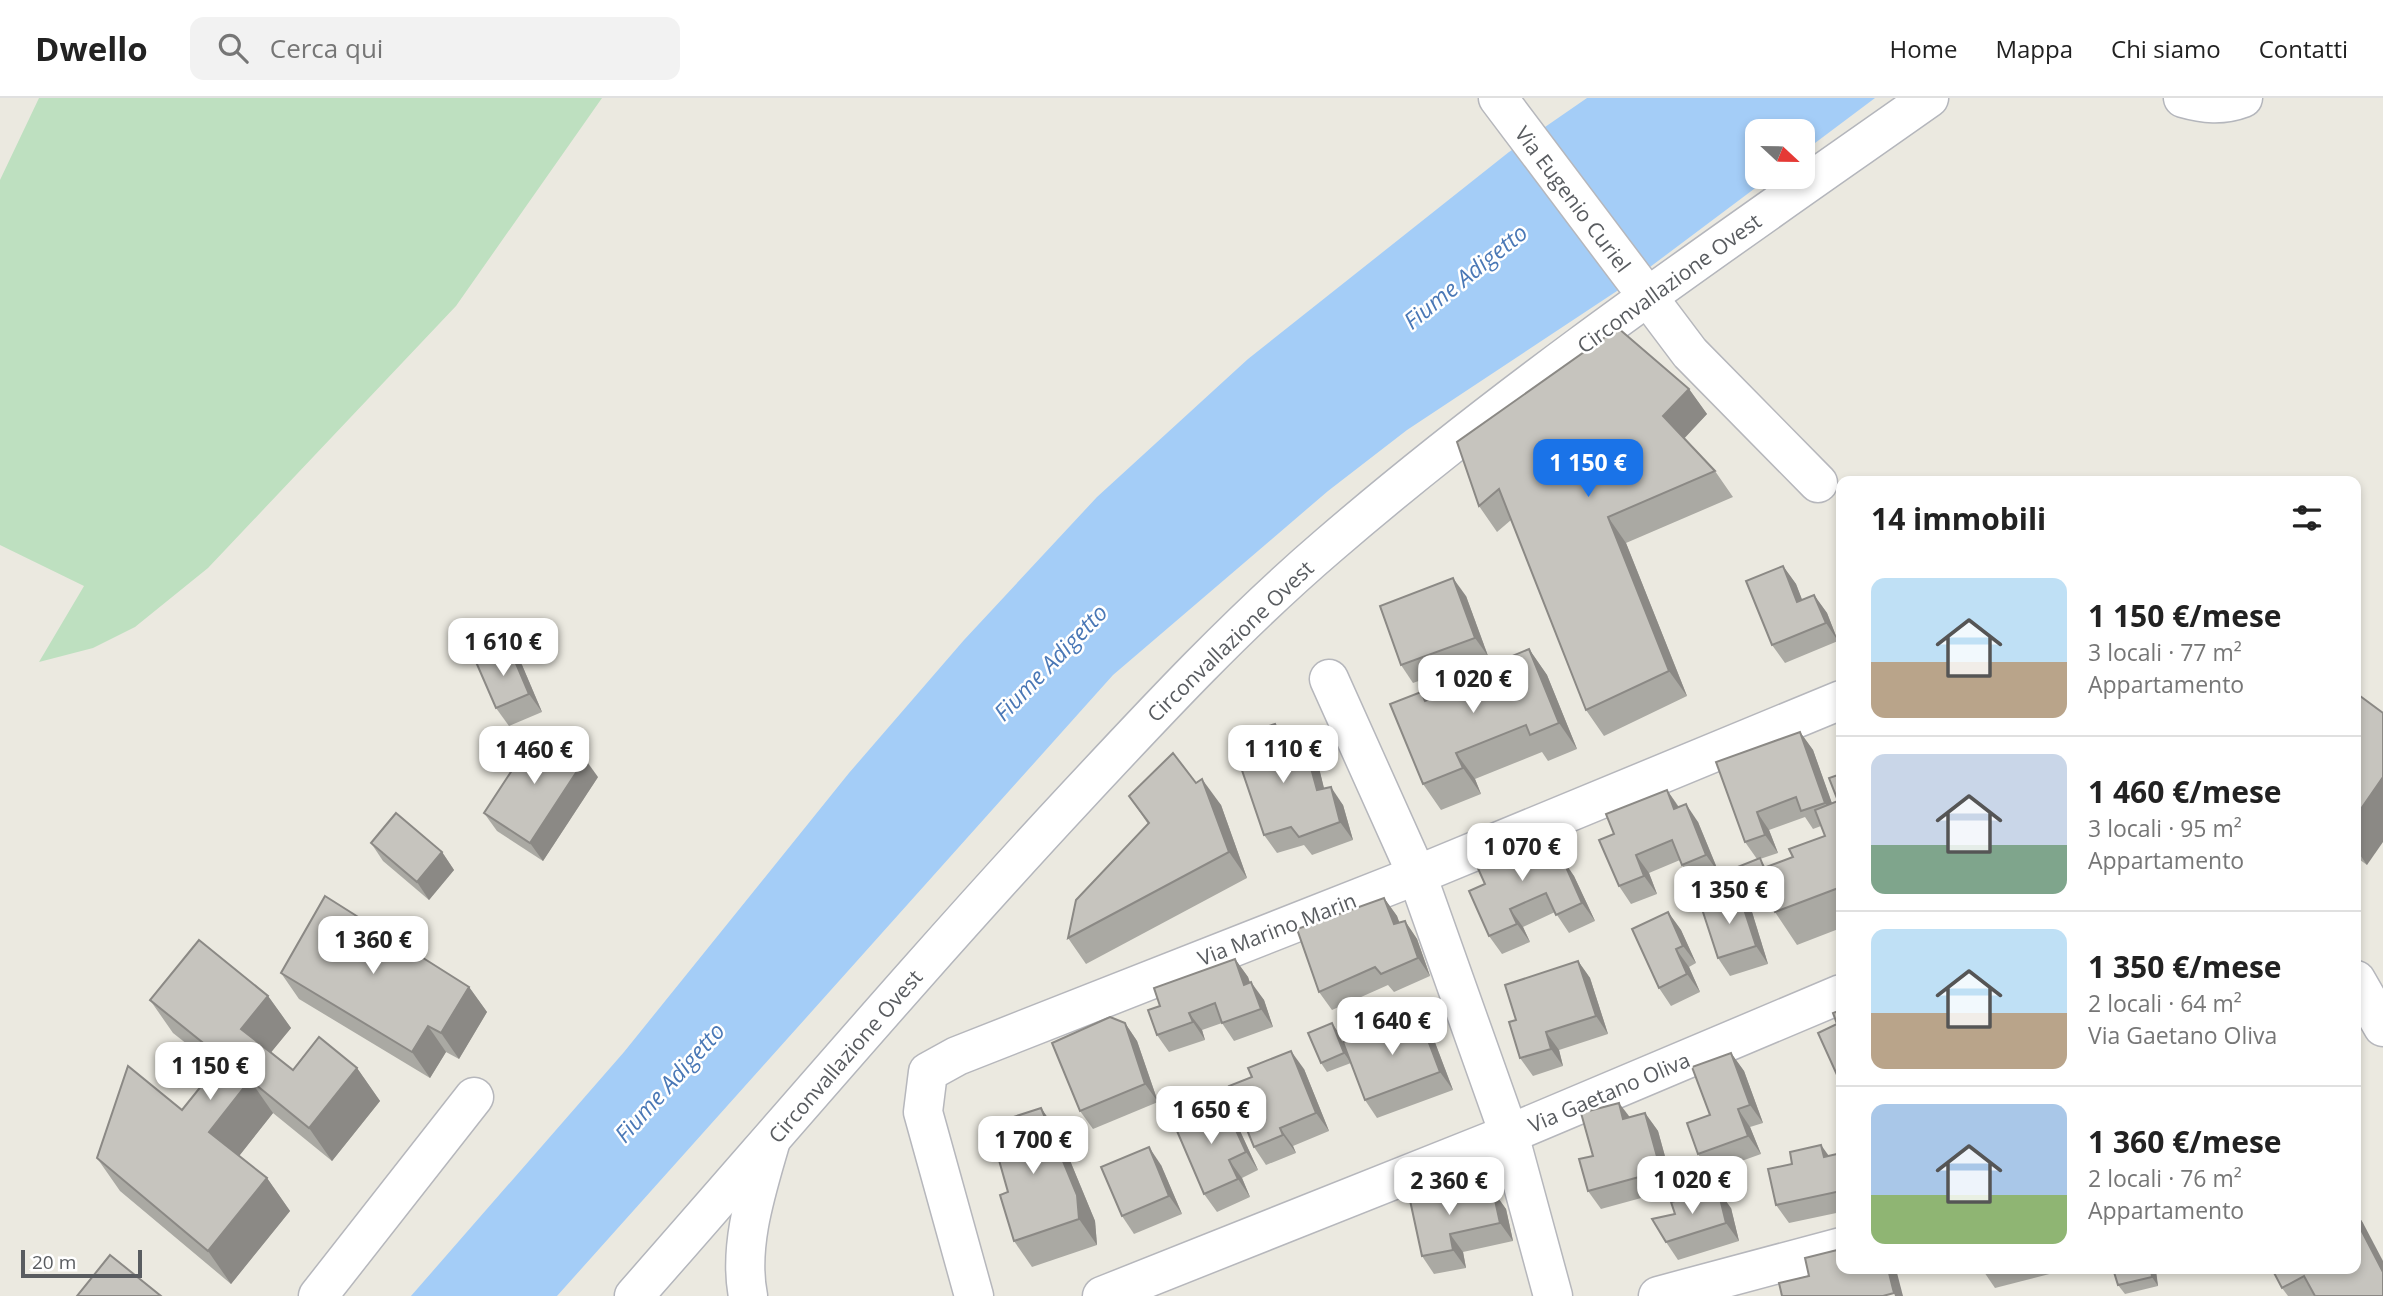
<!DOCTYPE html>
<html lang="it">
<head>
<meta charset="utf-8">
<style>
	body { margin:0; font-family:"Open Sans",sans-serif; background:#f2f2f2; color:#222; height:100vh; display:flex; flex-direction:column; font-size:26px; white-space:nowrap }
	* { box-sizing:border-box; margin:0 }
	p { font-size:23px; color:#767676 }
	.icon { flex:none; width:38px; height:38px; fill:none; stroke:currentColor; stroke-width:2; stroke-linecap:round; stroke-linejoin:round }
	.map { position:relative; flex:1; overflow:hidden }
	.side { position:absolute; left:1836px; top:378px; width:525px; height:798px; display:flex; flex-direction:column; background:#fff; border-radius:14px; box-shadow:0 4px 10px #0003 }
	.side>* { flex:none }
	.needle { width:46px; rotate:112deg }
	.tools { position:absolute; left:1745px; top:21px; display:grid; gap:14px }
	.tools a { display:grid; place-items:center; width:70px; height:70px; border-radius:14px; background:#fff; box-shadow:0 4px 10px #0003; font-size:35px }
	.scale { position:absolute; left:21px; bottom:18px; width:121px; box-sizing:border-box; padding-left:7px; border:4px solid #595c60; border-top:0; font-size:19px; line-height:24px; white-space:nowrap; color:#595c60; -webkit-text-stroke:5px #fff; paint-order:stroke }
	.price { position:absolute; translate:-50% -60px; padding:0 16px; border-radius:14px; background:#fff; color:#222; font-size:23px; line-height:46px; filter:drop-shadow(0 2px 4px #0008) }
	.price::after { content:''; position:absolute; left:50%; top:42px; width:21px; height:16px; margin-left:-10px; background:inherit; clip-path:polygon(0 0,100% 0,50% 100%) }
	.price.active { background:#1a73e8; color:#fff }
	ul { padding:0; list-style:none }
	li { display:flex; align-items:center; gap:21px; height:175px; padding:0 35px }
	li+li { border-top:2px solid #e0e0e0 }
	li span { display:grid; place-items:center; flex:none; width:196px; height:140px; border-radius:14px; color:#555 }
	li>.icon { margin-inline-start:auto }
	span .icon { width:84px; height:84px; fill:#fffc; stroke-width:1 }
	li b { font-size:30px }
	h2 { display:flex; justify-content:space-between; align-items:center; height:84px; padding:0 35px; font-size:30px }
	header { display:flex; align-items:center; gap:42px; box-sizing:border-box; height:98px; padding:0 35px; background:#fff; border-bottom:2px solid #e0e0e0 }
	header strong { font-size:33px }
	nav { display:flex; gap:38px; margin-inline-start:auto; font-size:24px }
	.search { width:490px; height:63px; background:#f2f2f2; display:flex; align-items:center; gap:18px; box-sizing:border-box; padding:0 24px; border-radius:14px; color:#767676; font-size:26px }
	.map>svg:first-child { display:block }
</style>
</head>
<body>
<header>
<strong>Dwello</strong>
<div class="search"><svg class="icon" aria-label="search" viewBox="0 0 24 24"><circle cx="10" cy="10" r="6"/><path d="M15 15l6 6"/></svg>Cerca qui</div>
<nav><a>Home</a><a>Mappa</a><a>Chi siamo</a><a>Contatti</a></nav>
</header>
<div class="map">
<svg width="2383" height="1198" viewBox="0 0 2383 1198">
	<rect width="100%" height="100%" fill="#ebe9e0"/>
	<!-- green -->
	<polygon fill="#bee0c0" points="39,0 602,0 456,208 208,470 135,529 93,550 39,564 84,488 0,447 0,82"/>
	<!-- water -->
	<polygon fill="#a4cdf7" points="1587,0 1875,0 1803,54 1802,33 1757,33 1757,79 1770,79 1626,187 1407,332 1328,393 1113,577 557,1198 411,1198 624,954 849,675 964,542 1097,399 1248,261 1509,54"/>
	<g fill="none" stroke-linecap="round" stroke-linejoin="round">
		<!-- street casing -->
		<g stroke="#b6b7bc" stroke-width="41">
			<g id="street">
				<polyline points="1498,0 1690,255 1818,385"/>
				<polyline points="1329,581 1417,777 1509,1036 1553,1198"/>
				<polyline points="2356,882 2383,929"/>
				<polyline points="318,1198 474,999"/>
				<path d="M748 1198C738 1147 757 1091 771 1042"/>
				<polyline points="974,1198 923,1014 928,974 957,958 1417,777 1841,602"/>
				<polyline points="1102,1198 1509,1036 1841,896"/>
				<polyline points="1658,1198 1841,1149"/>
			</g>
		</g>
		<!-- secondary casing -->
		<g stroke="#b4b6bc" stroke-width="41">
			<g id="secondary">
				<path d="M2183 0C2204 6 2222 8 2243 0"/>
				<path d="M634 1198C781 1031 925 861 1077 698 1158 611 1239 524 1329 447 1518 284 1726 143 1929 0"/>
			</g>
		</g>
		<!-- street -->
		<use href="#street" stroke="#fff" stroke-width="38"/>
		<!-- secondary -->
		<use href="#secondary" stroke="#fff" stroke-width="38"/>
	</g>
	<!-- wall -->
	<g fill="#aaa9a3" fill-rule="evenodd">
		<polygon points="1618,230 1689,291 1707,316 1684,340 1715,373 1733,399 1626,445 1687,598 1604,638 1586,612 1511,422 1497,434 1479,408"/>
		<polygon points="1783,468 1796,486 1802,502 1814,497 1827,515 1838,543 1785,565 1772,547"/>
		<polygon points="1466,498 1488,558 1413,585 1401,567"/>
		<polygon points="509,549 522,567 542,614 509,628 496,610"/>
		<polygon points="1529,551 1547,577 1577,651 1548,663 1542,654 1475,681 1481,696 1441,712 1423,686 1427,602 1501,572"/>
		<polygon points="2356,595 2367,767 2356,759"/>
		<polygon points="1275,626 1288,643 1292,653 1305,648 1318,666 1324,691 1343,707 1353,742 1312,757 1304,747 1277,755 1264,737"/>
		<path d="M1800 634 1813 652 1832 706 1838 703 1841 676V830L1797 847 1775 814 1768 797 1751 804 1745 795 1757 761 1745 744 1716 664ZM1805 719 1813 731 1821 728 1825 738 1793 759 1766 770 1760 761 1778 755 1769 732Z"/>
		<polygon points="598,679 543,763 497,733 484,715"/>
		<polygon points="1196,685 1221,707 1247,780 1086,866 1068,840 1148,726 1129,698"/>
		<polygon points="1667,692 1679,709 1698,724 1719,775 1694,785 1682,767 1680,762 1649,775 1657,796 1631,806 1619,788 1614,736"/>
		<polygon points="371,745 442,754 454,772 429,802 383,763"/>
		<polygon points="1557,754 1560,761 1574,778 1595,823 1569,835 1555,814 1523,829 1530,844 1502,856 1489,838"/>
		<polygon points="1384,800 1397,818 1399,825 1405,823 1417,841 1430,878 1394,894 1388,887 1332,912 1319,894"/>
		<polygon points="1668,814 1681,832 1696,865 1689,869 1700,894 1671,908 1659,890"/>
		<polygon points="1752,814 1768,866 1730,878 1718,860"/>
		<polygon points="1235,861 1248,879 1250,885 1264,902 1273,929 1234,943 1222,925 1202,932 1205,942 1169,954 1157,937 1160,908"/>
		<polygon points="1578,863 1590,880 1608,936 1559,952 1563,968 1533,978 1520,960 1516,922"/>
		<polygon points="281,875 469,889 487,914 459,961 446,954 430,980 299,901"/>
		<polygon points="268,898 291,930 271,954 293,972 357,970 380,1003 332,1063 273,1015 239,1058 267,1080 290,1113 231,1186 120,1093 97,1060 182,1012 216,969 173,935 150,902"/>
		<polygon points="1841,912 1841,983 1837,977 1837,926"/>
		<polygon points="1418,916 1431,934 1453,992 1377,1020 1365,1002 1351,965 1327,974 1321,965 1338,934 1349,961"/>
		<polygon points="1125,925 1137,943 1158,1004 1093,1031 1080,1013"/>
		<polygon points="1731,955 1744,973 1763,1025 1750,1029 1761,1056 1711,1074 1698,1056 1710,1017"/>
		<polygon points="1304,971 1329,1033 1293,1048 1296,1055 1266,1067 1254,1049"/>
		<polygon points="1223,1004 1235,1022 1258,1072 1242,1080 1250,1099 1217,1114 1204,1096"/>
		<polygon points="1041,1010 1059,1036 1095,1123 1097,1147 1032,1169 1014,1143 1008,1094"/>
		<polygon points="1645,1015 1658,1033 1674,1091 1601,1111 1588,1093 1593,1058"/>
		<polygon points="1821,1047 1828,1058 1841,1055 1841,1114 1789,1125 1776,1107 1792,1066"/>
		<polygon points="1161,1067 1182,1116 1134,1136 1122,1118"/>
		<polygon points="1493,1093 1506,1111 1513,1143 1463,1154 1466,1170 1434,1176 1422,1158 1453,1102"/>
		<polygon points="1731,1110 1739,1143 1678,1162 1666,1144 1675,1116"/>
		<polygon points="2356,1114 2363,1125 2383,1198 2288,1198 2282,1190 2272,1171 2356,1171"/>
		<polygon points="1982,1171 2069,1171 1995,1190"/>
		<polygon points="2113,1171 2155,1171 2158,1188 2125,1196 2118,1187"/>
	</g>
	<!-- shaded-wall -->
	<g fill="#8b8985">
		<polygon points="1689,291 1707,316 1681,344 1663,318"/>
		<polygon points="1608,419 1626,445 1687,598 1669,573"/>
		<polygon points="1783,468 1796,486 1810,522 1797,504"/>
		<polygon points="1453,480 1466,498 1488,558 1475,540"/>
		<polygon points="1814,497 1827,515 1838,543 1826,525"/>
		<polygon points="509,549 522,567 542,614 529,596"/>
		<polygon points="1529,551 1547,577 1577,651 1559,625"/>
		<polygon points="1275,626 1288,643 1300,672 1287,654"/>
		<polygon points="1800,634 1813,652 1838,722 1825,705"/>
		<polygon points="1305,648 1318,666 1329,710 1317,692"/>
		<polygon points="1456,655 1475,681 1481,696 1463,670"/>
		<polygon points="585,661 598,679 543,763 530,745"/>
		<polygon points="2383,679 2383,744 2367,767 2356,751 2356,718"/>
		<polygon points="1202,681 1221,707 1247,780 1229,754"/>
		<polygon points="1331,689 1343,707 1353,742 1340,724"/>
		<polygon points="1667,692 1679,710 1674,711"/>
		<polygon points="1686,706 1698,724 1719,775 1706,757"/>
		<polygon points="1757,714 1769,732 1778,755 1765,737"/>
		<polygon points="1544,736 1557,754 1568,780 1556,762"/>
		<polygon points="442,754 454,772 429,802 417,784"/>
		<polygon points="1636,757 1649,775 1657,796 1644,778"/>
		<polygon points="1562,760 1574,778 1595,823 1582,805"/>
		<polygon points="1739,796 1752,814 1768,866 1756,848"/>
		<polygon points="1384,800 1397,818 1407,844 1394,826"/>
		<polygon points="1510,811 1523,829 1530,844 1517,826"/>
		<polygon points="1668,814 1681,832 1696,865 1683,848"/>
		<polygon points="1405,823 1417,841 1430,878 1418,860"/>
		<polygon points="1676,851 1689,869 1700,894 1687,876"/>
		<polygon points="1235,861 1248,879 1257,905 1244,887"/>
		<polygon points="1578,863 1590,880 1608,936 1596,918"/>
		<polygon points="1251,884 1264,902 1273,929 1261,911"/>
		<polygon points="469,889 487,914 459,961 441,935"/>
		<polygon points="268,898 291,930 264,963 241,931"/>
		<polygon points="1189,915 1202,932 1205,942 1193,924"/>
		<polygon points="1418,916 1431,934 1453,992 1440,974"/>
		<polygon points="1125,925 1137,943 1158,1004 1145,986"/>
		<polygon points="1332,925 1338,934 1351,965 1344,955"/>
		<polygon points="428,928 446,954 430,980 412,954"/>
		<polygon points="1546,934 1559,952 1563,968 1551,951"/>
		<polygon points="1291,953 1304,971 1329,1033 1316,1015"/>
		<polygon points="1731,955 1744,973 1763,1025 1750,1007"/>
		<polygon points="357,970 380,1003 332,1063 309,1030"/>
		<polygon points="250,982 273,1015 232,1067 209,1034"/>
		<polygon points="1223,1004 1235,1022 1258,1072 1246,1054"/>
		<polygon points="1619,1005 1632,1022 1623,1021"/>
		<polygon points="1041,1010 1059,1036 1095,1123 1097,1147 1079,1121"/>
		<polygon points="1738,1011 1750,1029 1761,1056 1748,1038"/>
		<polygon points="1645,1015 1658,1033 1674,1091 1661,1073"/>
		<polygon points="1280,1030 1293,1048 1296,1055 1283,1037"/>
		<polygon points="1821,1047 1834,1065 1824,1059"/>
		<polygon points="1149,1049 1161,1067 1182,1116 1169,1098"/>
		<polygon points="1229,1062 1242,1080 1250,1099 1238,1081"/>
		<polygon points="267,1080 290,1113 231,1186 208,1153"/>
		<polygon points="1442,1086 1455,1104 1445,1103"/>
		<polygon points="1718,1092 1731,1110 1739,1143 1726,1125"/>
		<polygon points="1493,1093 1506,1111 1513,1143 1500,1125"/>
		<polygon points="2356,1114 2363,1125 2383,1163 2383,1174 2356,1122"/>
		<polygon points="1450,1136 1463,1154 1466,1170 1453,1152"/>
		<polygon points="1888,1171 1896,1171 1903,1198 1895,1198 1894,1195"/>
		<polygon points="2151,1171 2156,1172 2158,1188 2152,1179"/>
	</g>
	<!-- building -->
	<g fill="#c6c4be" stroke="#8b8985" stroke-width="2">
		<polygon points="1618,230 1689,291 1663,318 1715,373 1608,419 1669,573 1586,612 1499,391 1479,408 1457,344"/>
		<polygon points="1783,468 1797,504 1814,497 1826,525 1772,547 1746,483"/>
		<polygon points="1453,480 1475,540 1401,567 1380,508"/>
		<polygon points="509,549 529,596 496,610 476,564"/>
		<polygon points="1529,551 1559,625 1530,637 1526,627 1456,655 1463,670 1423,686 1390,606 1421,594 1425,603 1501,572 1498,564"/>
		<polygon points="2356,595 2383,615 2383,679 2356,718"/>
		<polygon points="1275,626 1287,654 1305,648 1317,692 1331,689 1340,724 1299,739 1291,729 1264,737 1231,640"/>
		<polygon points="539,631 585,661 530,745 484,715"/>
		<polygon points="1800,634 1825,705 1801,713 1796,699 1757,714 1765,737 1745,744 1716,664"/>
		<polygon points="1173,655 1196,685 1202,681 1229,754 1068,840 1076,802 1149,725 1129,698"/>
		<polygon points="1841,676 1841,789 1775,814 1758,772 1793,759 1789,751 1825,738 1815,712 1838,703 1829,680"/>
		<polygon points="1667,692 1674,711 1686,706 1706,757 1682,767 1672,742 1636,757 1644,778 1619,788 1599,742 1614,736 1606,716"/>
		<polygon points="396,715 442,754 417,784 371,745"/>
		<polygon points="1544,736 1556,762 1562,760 1582,805 1556,817 1546,795 1510,811 1517,826 1489,838 1469,793 1485,786 1476,766"/>
		<polygon points="1760,760 1764,770 1758,772 1764,787 1745,795 1735,770"/>
		<polygon points="1739,796 1756,848 1718,860 1701,808"/>
		<polygon points="325,798 469,889 441,935 428,928 412,954 281,875"/>
		<polygon points="1384,800 1394,826 1405,823 1418,860 1381,876 1375,869 1319,894 1297,831"/>
		<polygon points="1668,814 1683,848 1676,851 1687,876 1659,890 1632,831"/>
		<polygon points="199,842 268,898 241,931 293,972 319,939 357,970 309,1030 250,982 209,1034 267,1080 208,1153 97,1060 128,968 182,1012 223,961 150,902"/>
		<polygon points="1235,861 1244,887 1251,884 1261,911 1222,925 1215,905 1189,915 1193,924 1157,937 1148,912 1160,908 1154,890"/>
		<polygon points="1578,863 1596,918 1546,934 1551,951 1520,960 1509,924 1516,922 1505,887"/>
		<polygon points="1841,912 1841,975 1837,977 1818,935 1837,926 1833,915"/>
		<polygon points="1418,916 1440,974 1365,1002 1343,944"/>
		<polygon points="1110,919 1125,925 1145,986 1080,1013 1052,945"/>
		<polygon points="1332,925 1344,955 1321,965 1308,935"/>
		<polygon points="1291,953 1316,1015 1280,1030 1283,1037 1254,1049 1229,988 1252,979 1248,970"/>
		<polygon points="1731,955 1750,1007 1738,1011 1748,1038 1698,1056 1687,1025 1710,1017 1692,969"/>
		<polygon points="1223,1004 1246,1054 1229,1062 1238,1081 1204,1096 1174,1026"/>
		<polygon points="1619,1005 1623,1021 1645,1015 1661,1073 1588,1093 1579,1061 1593,1058 1581,1015"/>
		<polygon points="1041,1010 1077,1097 1079,1121 1014,1143 1000,1097 1008,1094 989,1027"/>
		<polygon points="1821,1047 1824,1059 1841,1055 1841,1093 1776,1107 1768,1071 1792,1066 1790,1054"/>
		<polygon points="1149,1049 1169,1098 1122,1118 1101,1069"/>
		<polygon points="1442,1086 1445,1103 1493,1093 1500,1125 1450,1136 1453,1152 1422,1158 1408,1093"/>
		<polygon points="1718,1092 1726,1125 1666,1144 1652,1121 1675,1116 1671,1104"/>
		<polygon points="2356,1122 2383,1174 2383,1198 2315,1198 2304,1178 2282,1190 2272,1171 2356,1171"/>
		<polygon points="1841,1151 1841,1171 1888,1171 1894,1195 1883,1198 1782,1198 1779,1185 1809,1178 1805,1160"/>
		<polygon points="110,1157 161,1198 77,1198"/>
		<polygon points="2113,1171 2151,1171 2152,1179 2118,1187"/>
	</g>
	<g text-anchor="middle" dominant-baseline="central" stroke-width="5" stroke-linejoin="round" paint-order="stroke">
		<!-- street labels -->
		<g font-size="21" fill="#595c60" stroke="#fff">
			<text transform="translate(1573 101) rotate(53)">Via Eugenio Curiel</text>
			<text transform="translate(1669 185) rotate(-36)">Circonvallazione Ovest</text>
			<text transform="translate(1230 543) rotate(-44)">Circonvallazione Ovest</text>
			<text transform="translate(1277 831) rotate(-21)">Via Marino Marin</text>
			<text transform="translate(845 958) rotate(-49)">Circonvallazione Ovest</text>
			<text transform="translate(1609 994) rotate(-23)">Via Gaetano Oliva</text>
		</g>
		<!-- water labels -->
		<g font-size="23" font-style="italic" fill="#4a78b6" stroke="#fff">
			<text transform="translate(1465 178) rotate(-39)">Fiume Adigetto</text>
			<text transform="translate(1050 564) rotate(-46)">Fiume Adigetto</text>
			<text transform="translate(669 984) rotate(-48)">Fiume Adigetto</text>
		</g>
	</g>
</svg>
<div class="tools">
<a><svg class="needle" viewBox="-14 -14 28 28"><path d="M0-13l5 13h-10z" fill="#e53935"/><path d="M0 13l5-13h-10z" fill="#767676"/></svg></a>
</div>
<div class="scale">20 m</div>
<b class="price active" style="left:1588px;top:401px">1 150 €</b>
<b class="price" style="left:503px;top:580px">1 610 €</b>
<b class="price" style="left:1473px;top:617px">1 020 €</b>
<b class="price" style="left:1283px;top:687px">1 110 €</b>
<b class="price" style="left:534px;top:688px">1 460 €</b>
<b class="price" style="left:1522px;top:785px">1 070 €</b>
<b class="price" style="left:1729px;top:828px">1 350 €</b>
<b class="price" style="left:373px;top:878px">1 360 €</b>
<b class="price" style="left:1392px;top:959px">1 640 €</b>
<b class="price" style="left:210px;top:1004px">1 150 €</b>
<b class="price" style="left:1211px;top:1048px">1 650 €</b>
<b class="price" style="left:1033px;top:1078px">1 700 €</b>
<b class="price" style="left:1692px;top:1118px">1 020 €</b>
<b class="price" style="left:1449px;top:1119px">2 360 €</b>
<section class="side">
<h2>14 immobili<svg class="icon" aria-label="filters" viewBox="0 0 24 24"><path d="M4 7h16M4 17h16"/><circle cx="9" cy="7" r="2"/><circle cx="15" cy="17" r="2"/></svg></h2>
<ul>
<li><span style="background:linear-gradient(#bfe0f5 60%,#b9a48a 0)"><svg class="icon" aria-label="home" viewBox="0 0 24 24"><path d="M3 11l9-7 9 7M6 9v11h12V9"/></svg></span><div><b>1 150 €/mese</b><p>3 locali · 77 m²</p><p>Appartamento</p></div></li>
<li><span style="background:linear-gradient(#c9d6e8 65%,#7fa58c 0)"><svg class="icon" aria-label="home" viewBox="0 0 24 24"><path d="M3 11l9-7 9 7M6 9v11h12V9"/></svg></span><div><b>1 460 €/mese</b><p>3 locali · 95 m²</p><p>Appartamento</p></div></li>
<li><span style="background:linear-gradient(#bfe0f5 60%,#b9a48a 0)"><svg class="icon" aria-label="home" viewBox="0 0 24 24"><path d="M3 11l9-7 9 7M6 9v11h12V9"/></svg></span><div><b>1 350 €/mese</b><p>2 locali · 64 m²</p><p>Via Gaetano Oliva</p></div></li>
<li><span style="background:linear-gradient(#a9c7e8 65%,#8fb573 0)"><svg class="icon" aria-label="home" viewBox="0 0 24 24"><path d="M3 11l9-7 9 7M6 9v11h12V9"/></svg></span><div><b>1 360 €/mese</b><p>2 locali · 76 m²</p><p>Appartamento</p></div></li>
</ul>
</section>
</div>
</body>
</html>
